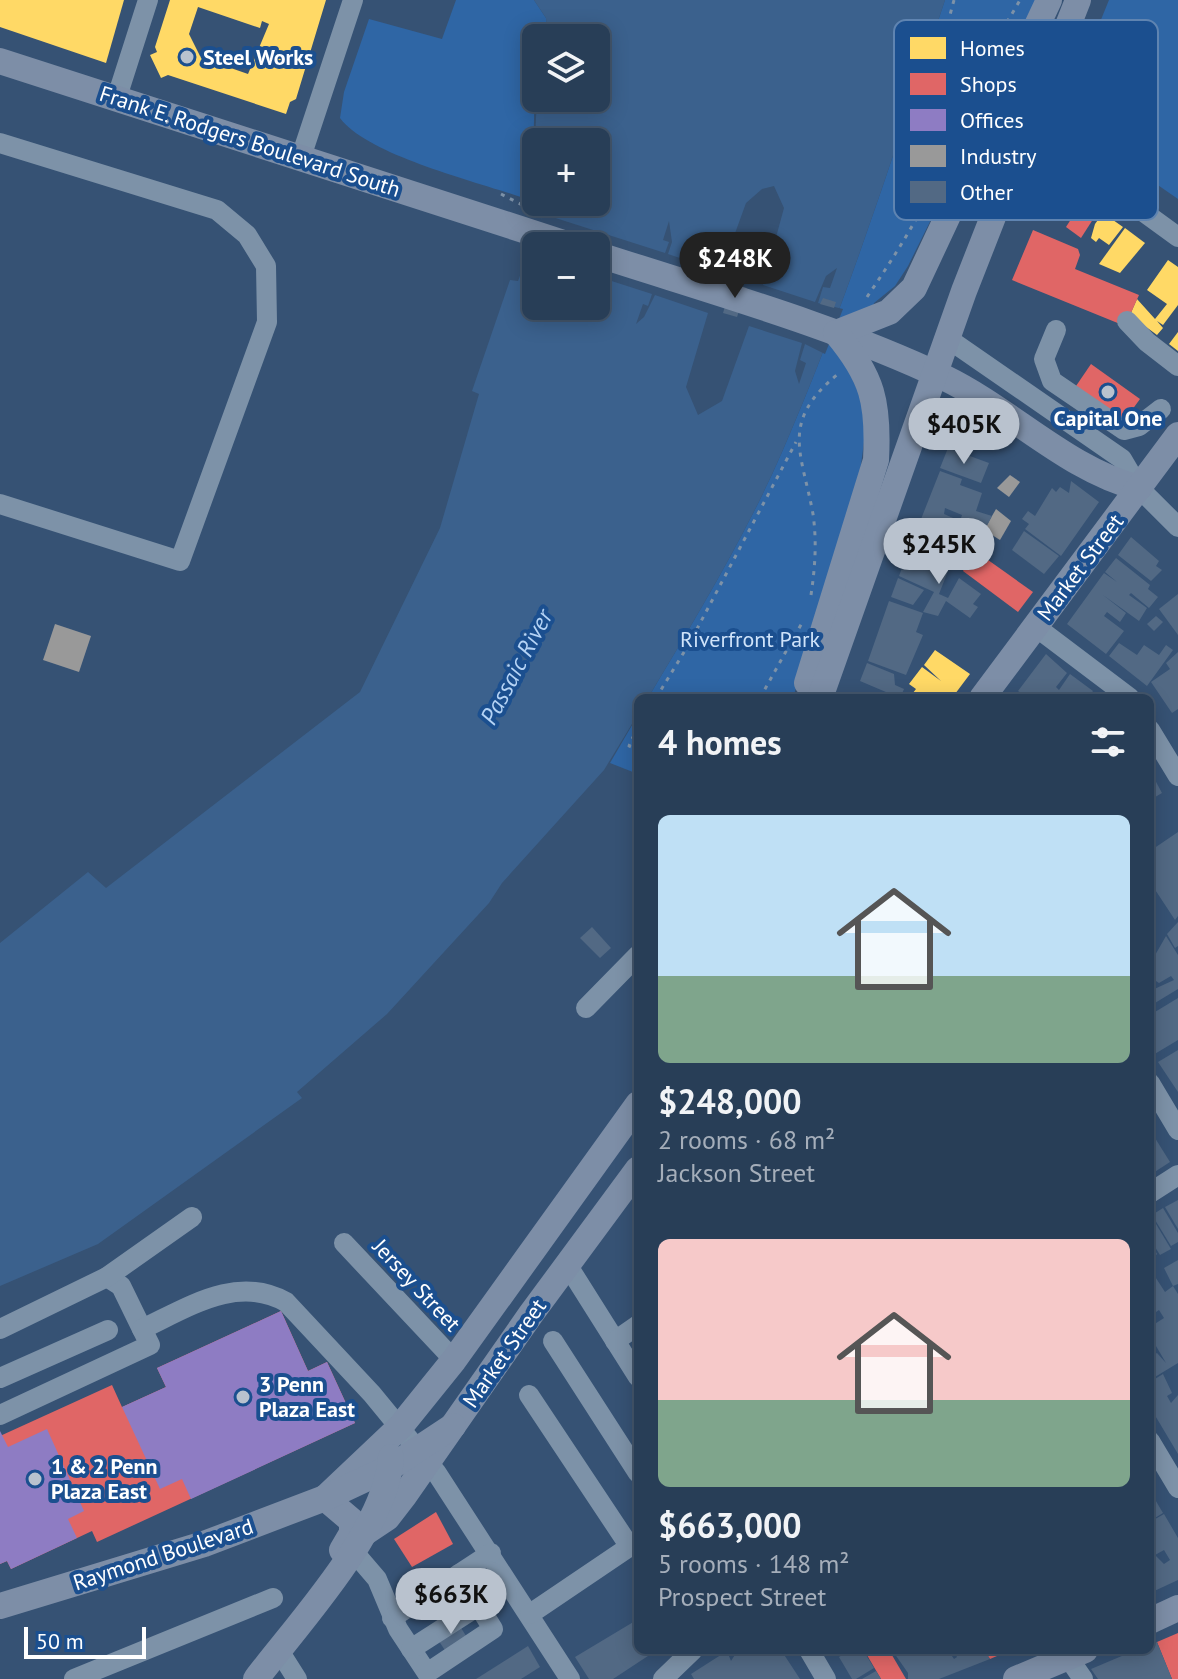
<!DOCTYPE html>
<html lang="en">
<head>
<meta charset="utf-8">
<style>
	body { margin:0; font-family:"PT Sans",sans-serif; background:#344961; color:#f1f3f6; height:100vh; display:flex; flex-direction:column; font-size:30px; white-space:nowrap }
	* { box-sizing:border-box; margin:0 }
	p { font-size:26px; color:#a5aeba }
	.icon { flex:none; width:44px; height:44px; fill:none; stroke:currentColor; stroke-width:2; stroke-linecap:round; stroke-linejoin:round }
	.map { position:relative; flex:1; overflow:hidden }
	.drawer { position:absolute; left:634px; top:694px; width:520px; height:960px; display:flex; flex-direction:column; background:#283e57; border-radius:12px; box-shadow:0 4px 20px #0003,0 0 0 2px #44576d }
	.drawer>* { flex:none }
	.tools { position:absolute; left:522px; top:24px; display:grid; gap:16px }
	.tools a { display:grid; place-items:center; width:88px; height:88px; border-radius:12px; background:#283e57; box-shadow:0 4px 20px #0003,0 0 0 2px #44576d; font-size:40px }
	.scale { position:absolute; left:24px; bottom:20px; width:122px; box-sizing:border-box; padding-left:8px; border:4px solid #fff; border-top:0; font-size:22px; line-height:28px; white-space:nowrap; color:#fff; -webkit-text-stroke:6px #1b4f8f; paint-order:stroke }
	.price { position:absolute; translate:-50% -68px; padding:0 18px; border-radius:28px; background:#b9c2ce; color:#111; font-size:26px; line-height:52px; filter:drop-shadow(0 2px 4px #0008) }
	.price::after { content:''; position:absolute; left:50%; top:48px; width:24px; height:18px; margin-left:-12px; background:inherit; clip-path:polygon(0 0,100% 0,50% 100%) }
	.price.current { background:#222; color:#fff }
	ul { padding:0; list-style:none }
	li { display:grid; align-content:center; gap:16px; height:424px; padding:0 24px }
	li span { display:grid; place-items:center; height:248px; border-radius:12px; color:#555 }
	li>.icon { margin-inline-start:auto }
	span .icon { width:144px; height:144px; fill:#fffc; stroke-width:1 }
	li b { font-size:34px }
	h2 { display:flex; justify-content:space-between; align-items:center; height:96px; padding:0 24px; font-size:34px }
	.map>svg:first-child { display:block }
</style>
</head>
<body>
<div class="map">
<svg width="1178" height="1679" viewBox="0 0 1178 1679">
	<rect width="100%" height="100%" fill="#365274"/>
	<!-- green -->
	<g fill="#2f66a5">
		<path d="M456 0H534L546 18 547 38H536L532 201C484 183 369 157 340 118L344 92 369 19 442 39Z"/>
		<path d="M945 0H1040L908 266 895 286 874 303 851 376 861 398 866 427 860 472 793 698H648C695 619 745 537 782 452 846 305 894 152 945 0Z"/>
		<polygon points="1109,0 1178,0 1178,199 1061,118"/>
		<polygon points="638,715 638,774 610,763"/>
	</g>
	<!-- water -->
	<path fill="#3b618d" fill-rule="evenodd" d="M534 0H945C894 152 846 305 782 452 745 537 695 619 648 698H638V714L604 770 502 883 489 903 387 1014 297 1092 302 1098 98 1244 0 1286V943L88 872 106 888 360 692 440 528 479 394 472 391 510 280 518 281 546 207 532 201 537 98H596V38H547L546 18ZM536 142H596V202H536ZM536 246H596V306H536Z"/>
	<!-- pier -->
	<polygon fill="#365274" points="774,186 784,208 763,285 815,302 826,276 837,268 830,288 823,287 818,303 843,309 825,354 805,344 800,360 806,363 799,384 795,371 802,343 749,326 722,401 698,415 686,387 708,313 655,295 644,317 636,324 643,304 648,306 652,294 596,276 596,246 536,246 536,257 529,254 543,214 665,253 669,242 663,240 669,221 672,242 668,254 721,272 746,203 762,189"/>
	<!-- homes -->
	<g fill="#ffd966" fill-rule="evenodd">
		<polygon points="0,0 124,0 106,63 0,27"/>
		<path d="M170 0H326L296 99 290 102 286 114 168 75 161 78 150 55 157 52 155 47ZM198 7 260 28 262 21 269 24 248 74 225 66 227 58 208 52 200 56 189 34Z"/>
		<polygon points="1103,213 1123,227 1109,245 1099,238 1096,242 1091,238 1095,224"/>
		<polygon points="1125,228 1145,243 1120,273 1099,264"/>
		<polygon points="1168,260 1178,267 1178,305 1163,325 1157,321 1163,328 1157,335 1130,315 1137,299 1155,319 1167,304 1147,290"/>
		<polygon points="1178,332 1178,351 1169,344"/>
		<polygon points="935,650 970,674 952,698 909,698 916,689 909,684 922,667 941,681 924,665"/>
	</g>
	<!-- shops -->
	<g fill="#e06666">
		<polygon points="1082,202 1097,213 1081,238 1066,227"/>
		<polygon points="1033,230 1078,249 1080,255 1075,269 1139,295 1125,326 1012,280"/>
		<polygon points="1091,364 1140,399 1124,421 1076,386"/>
		<polygon points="974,550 1033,592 1018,612 963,571"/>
		<polygon points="281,1311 308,1371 327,1362 355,1423 97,1542 92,1531 11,1569 7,1561 0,1564 0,1436 112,1385 122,1407 166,1387 157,1368"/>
		<polygon points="436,1512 453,1544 412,1567 394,1539"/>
		<polygon points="1178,1633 1178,1679 1172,1679 1157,1642"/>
		<polygon points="864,1650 889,1650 906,1679 881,1679"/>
		<polygon points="984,1650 1011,1650 990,1659"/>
	</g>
	<!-- offices -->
	<g fill="#8e7cc3">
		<polygon points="281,1311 308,1371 327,1362 355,1423 191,1499 182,1479 160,1489 122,1407 166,1387 157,1368"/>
		<polygon points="47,1429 84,1511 68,1519 77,1538 11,1569 7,1561 0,1564 0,1431 8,1447"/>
	</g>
	<!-- industry -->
	<g fill="#999">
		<polygon points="1010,475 1020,482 1009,497 997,488"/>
		<polygon points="996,509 1011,521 1000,540 984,530"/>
		<polygon points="55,624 91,636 79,672 43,660"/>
	</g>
	<!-- building -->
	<g fill="#526984" fill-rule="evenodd">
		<polygon points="732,283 747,288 737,317 723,313"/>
		<polygon points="823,298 836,302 834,308 820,304"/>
		<polygon points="948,448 989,463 981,483 940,468"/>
		<path d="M940 471 962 479 960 485 982 493 976 511 992 516 973 553 969 552 959 569 910 547ZM945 508 962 515 960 521 944 514Z"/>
		<polygon points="1071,481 1099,502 1061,556 1025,529 1029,524 1022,519 1028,511 1035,516 1052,488 1056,492 1060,487 1069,493"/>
		<polygon points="1024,531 1059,556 1044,574 1012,550"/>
		<polygon points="1131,537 1159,561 1156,566 1162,570 1151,581 1118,555"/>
		<polygon points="908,552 948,571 939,594 948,598 959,578 981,594 973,604 978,607 970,618 946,601 938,616 923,612 934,592 899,576"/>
		<polygon points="1116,558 1150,585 1148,589 1158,597 1149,608 1131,593 1129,595 1147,608 1139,621 1103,595 1126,613 1120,622 1107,612 1104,616 1124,631 1106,654 1067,624 1104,573 1117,582 1105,572"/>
		<polygon points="898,578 924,590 913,605 891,597"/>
		<polygon points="1178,594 1178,635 1159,609"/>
		<polygon points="889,601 923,613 916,632 923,635 906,675 868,661"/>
		<polygon points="1156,616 1163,622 1154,631 1147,624"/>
		<polygon points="1119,643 1137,655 1144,645 1159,655 1166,645 1173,650 1147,686 1109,656"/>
		<polygon points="1178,652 1178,709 1172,713 1151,682 1170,669 1166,663"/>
		<polygon points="1046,654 1067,673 1056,687 1059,690 1070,674 1093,691 1088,698 1017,698 1021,693 1018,691"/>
		<polygon points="867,663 894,674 895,685 904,689 900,698 860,681"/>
		<polygon points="1155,780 1162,793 1150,800 1150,783"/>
		<polygon points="1178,832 1178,916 1175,920 1150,882 1150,875 1156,871 1150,861 1150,851"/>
		<polygon points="1178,922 1178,946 1175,948 1167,934"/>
		<polygon points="592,927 611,948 600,958 580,938"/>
		<polygon points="1166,936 1178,955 1178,989 1150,1006 1150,991 1174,980 1171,976 1159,983 1150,977 1150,964"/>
		<polygon points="1178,998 1178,1040 1153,1055 1150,1050 1150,1015"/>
		<polygon points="1178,1050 1178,1092 1158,1062"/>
		<polygon points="1150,1130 1170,1162 1150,1175"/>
		<polygon points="1178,1200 1178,1229 1165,1207"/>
		<polygon points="1163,1208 1178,1233 1178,1242 1171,1246 1152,1215"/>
		<polygon points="1150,1214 1171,1249 1160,1255 1150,1239"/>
		<polygon points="1150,1242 1157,1254 1150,1262"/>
		<polygon points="1178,1260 1178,1284 1173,1286 1164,1268"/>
		<polygon points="1152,1272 1165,1292 1173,1286 1178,1294 1178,1363 1150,1380 1150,1357 1157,1353 1166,1363 1156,1346 1150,1350 1150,1327 1164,1318 1159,1310 1150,1316"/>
		<polygon points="1163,1374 1172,1393 1167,1396 1171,1403 1178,1395 1178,1454 1150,1407 1150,1382"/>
		<polygon points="1150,1491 1163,1513 1150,1521"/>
		<path d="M1164 1514 1178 1538V1580L1150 1593V1531L1153 1530 1150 1522ZM1164 1550 1170 1560 1164 1564 1155 1555Z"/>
		<polygon points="453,1615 471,1644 450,1658 431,1629"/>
		<polygon points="635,1621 638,1650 654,1652 613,1679 589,1679 575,1657"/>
		<polygon points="1157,1642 1172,1679 1098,1679 1091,1669 1136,1650 1150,1650 1150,1644"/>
		<polygon points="528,1646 540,1667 521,1679 476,1679"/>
		<polygon points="738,1650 781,1650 800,1679 694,1679 691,1674 727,1651 731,1661"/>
		<polygon points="850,1650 863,1650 874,1668 856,1679 852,1679 839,1657"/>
		<polygon points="892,1650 948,1650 954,1659 957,1657 953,1650 984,1650 990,1659 939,1679 908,1679 908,1673"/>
		<polygon points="876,1671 881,1679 862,1679"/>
	</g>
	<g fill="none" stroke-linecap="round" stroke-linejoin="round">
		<!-- path -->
		<g stroke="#7d92a8" stroke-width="3" stroke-dasharray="4 6" stroke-linecap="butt">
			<path d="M954 0 947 26 964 99C978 63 1001 34 1020 0"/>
			<polyline points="1002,34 1003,46"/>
			<polyline points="501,194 528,208"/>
			<path d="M867 297C909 235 948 172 964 99"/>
			<path d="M811 595C815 568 817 542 813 514 802 453 779 422 838 374"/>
			<polyline points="656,698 689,644 796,442"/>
			<polyline points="760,698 803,621"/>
			<polyline points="638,726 629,746 638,750"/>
		</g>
		<!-- minor -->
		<g stroke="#7d92a8" stroke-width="20">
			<polyline points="117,97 148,0"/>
			<polyline points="1028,128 1178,237"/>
			<polyline points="0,143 217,210 247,235 266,266 267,322 180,561 0,504"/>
			<polyline points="301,157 353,0"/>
			<polyline points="1127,321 1147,342 1178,366"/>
			<polyline points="1056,330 1044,359 1052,381 1124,430 1139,426 1161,409"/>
			<polyline points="947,338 1122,459 1139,488 1178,527"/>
			<polyline points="1036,627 1130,698"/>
			<polyline points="1150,730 1178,776"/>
			<polyline points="586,1008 638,955"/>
			<polyline points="1150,1083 1178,1130"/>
			<polyline points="1150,1193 1178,1175"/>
			<polyline points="344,1243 454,1360"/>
			<polyline points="568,1266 638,1377"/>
			<polyline points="107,1277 121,1286 142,1329"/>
			<polyline points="0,1329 107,1277 192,1217"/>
			<polyline points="553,1341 638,1473"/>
			<polyline points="615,1341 638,1325"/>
			<polyline points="0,1378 108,1330"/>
			<polyline points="529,1395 630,1547"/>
			<path d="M0 1415 150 1345 142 1329C187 1308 237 1274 286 1302L372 1394 436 1472 570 1679"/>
			<polyline points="1150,1441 1178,1488"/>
			<polyline points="353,1551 377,1579 398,1629 427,1673 493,1629 459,1574"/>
			<polyline points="530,1614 638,1541"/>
			<polyline points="392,1618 491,1553"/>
			<polyline points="278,1649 297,1679"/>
			<polyline points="411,1649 478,1606"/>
			<polyline points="809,1650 826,1679"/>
			<polyline points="1063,1650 1083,1679"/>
			<polyline points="74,1679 273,1598"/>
			<polyline points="663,1679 693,1650"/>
		</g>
		<!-- major -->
		<g stroke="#7d8ea7" stroke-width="26">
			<polyline points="0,61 573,246"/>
			<path d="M596 254C713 292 833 325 945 378 1011 410 1068 470 1139 488"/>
			<polyline points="836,333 889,312 914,288 1049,0"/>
			<path d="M807 683 876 460C879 403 873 377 836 333"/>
			<polyline points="820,698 964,291 1078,0"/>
			<polyline points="982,698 1178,435"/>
			<polyline points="325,1498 400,1427 454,1360 638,1104"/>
			<polyline points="325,1498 352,1521 352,1533 342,1550"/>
			<polyline points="366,1532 387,1518 404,1496 531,1314 638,1169"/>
			<polyline points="0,1606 204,1544 325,1498 391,1467 453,1426"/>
			<polyline points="1150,1621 1178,1608"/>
			<path d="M256 1679C300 1621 386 1530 391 1457"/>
			<polyline points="1016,1679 1085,1650"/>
		</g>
	</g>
	<!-- markers -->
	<g fill="#b9c2ce" stroke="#1b4f8f" stroke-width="3">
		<circle cx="187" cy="57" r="8"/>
		<circle cx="1108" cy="392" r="8"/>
		<circle cx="243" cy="1397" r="8"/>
		<circle cx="35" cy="1479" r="8"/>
	</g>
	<g text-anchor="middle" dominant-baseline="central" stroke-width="8" stroke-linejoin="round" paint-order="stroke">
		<!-- poi labels -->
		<g font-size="22" font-weight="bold" fill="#fff" stroke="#1b4f8f" text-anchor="start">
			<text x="203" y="57">Steel Works</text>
			<text x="1108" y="418" text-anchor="middle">Capital One</text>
			<text x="259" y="1384">3 Penn<tspan x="259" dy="25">Plaza East</tspan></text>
			<text x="51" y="1466">1 &amp; 2 Penn<tspan x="51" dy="25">Plaza East</tspan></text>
		</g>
		<!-- street labels -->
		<g font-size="22" fill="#fff" stroke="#1b4f8f">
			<text transform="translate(250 141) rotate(18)">Frank E. Rodgers Boulevard South</text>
			<text transform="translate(1080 567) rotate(-53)">Market Street</text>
			<text transform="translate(417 1285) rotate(47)">Jersey Street</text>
			<text transform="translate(504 1353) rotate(-55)">Market Street</text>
			<text transform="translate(163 1554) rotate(-18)">Raymond Boulevard</text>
		</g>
		<!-- park labels -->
		<g font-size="22" fill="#cfe3fa" stroke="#1b4f8f">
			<text x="750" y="639">Riverfront Park</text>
		</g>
		<!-- water labels -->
		<g font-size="24" font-style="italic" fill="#b5d3f5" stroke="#1b4f8f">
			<text transform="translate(516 667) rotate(-62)">Passaic River</text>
		</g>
	</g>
	<!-- legend -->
	<rect x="894" y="20" width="264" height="200" rx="12" fill="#1b4f8f" stroke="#5f84b1" stroke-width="2"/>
	<rect x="910" y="37" width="36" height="22" fill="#ffd966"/>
	<rect x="910" y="73" width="36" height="22" fill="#e06666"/>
	<rect x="910" y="109" width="36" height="22" fill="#8e7cc3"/>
	<rect x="910" y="145" width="36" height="22" fill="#999"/>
	<rect x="910" y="181" width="36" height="22" fill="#526984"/>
	<g font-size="22" fill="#fff">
		<text x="960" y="56">Homes</text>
		<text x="960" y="92">Shops</text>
		<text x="960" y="128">Offices</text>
		<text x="960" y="164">Industry</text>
		<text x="960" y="200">Other</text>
	</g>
</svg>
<div class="tools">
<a><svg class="icon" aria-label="layers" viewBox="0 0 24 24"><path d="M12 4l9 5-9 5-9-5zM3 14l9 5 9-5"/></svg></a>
<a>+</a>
<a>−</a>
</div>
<div class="scale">50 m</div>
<b class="price current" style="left:735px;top:300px">$248K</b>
<b class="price" style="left:964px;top:466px">$405K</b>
<b class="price" style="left:939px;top:586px">$245K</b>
<b class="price" style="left:451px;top:1636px">$663K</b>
<section class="drawer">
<h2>4 homes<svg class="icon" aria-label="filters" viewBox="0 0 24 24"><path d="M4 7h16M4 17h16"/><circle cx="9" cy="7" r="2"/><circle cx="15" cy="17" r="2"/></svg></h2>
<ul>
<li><span style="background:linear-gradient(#bfe0f5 65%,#7fa58c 0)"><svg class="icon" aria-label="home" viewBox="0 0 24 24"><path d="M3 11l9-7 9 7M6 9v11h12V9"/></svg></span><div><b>$248,000</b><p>2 rooms · 68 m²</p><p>Jackson Street</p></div></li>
<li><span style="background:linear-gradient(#f6c9c9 65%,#7fa58c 0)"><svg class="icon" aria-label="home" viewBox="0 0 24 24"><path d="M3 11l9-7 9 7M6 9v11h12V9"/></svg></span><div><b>$663,000</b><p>5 rooms · 148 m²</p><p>Prospect Street</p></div></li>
</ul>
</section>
</div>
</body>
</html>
